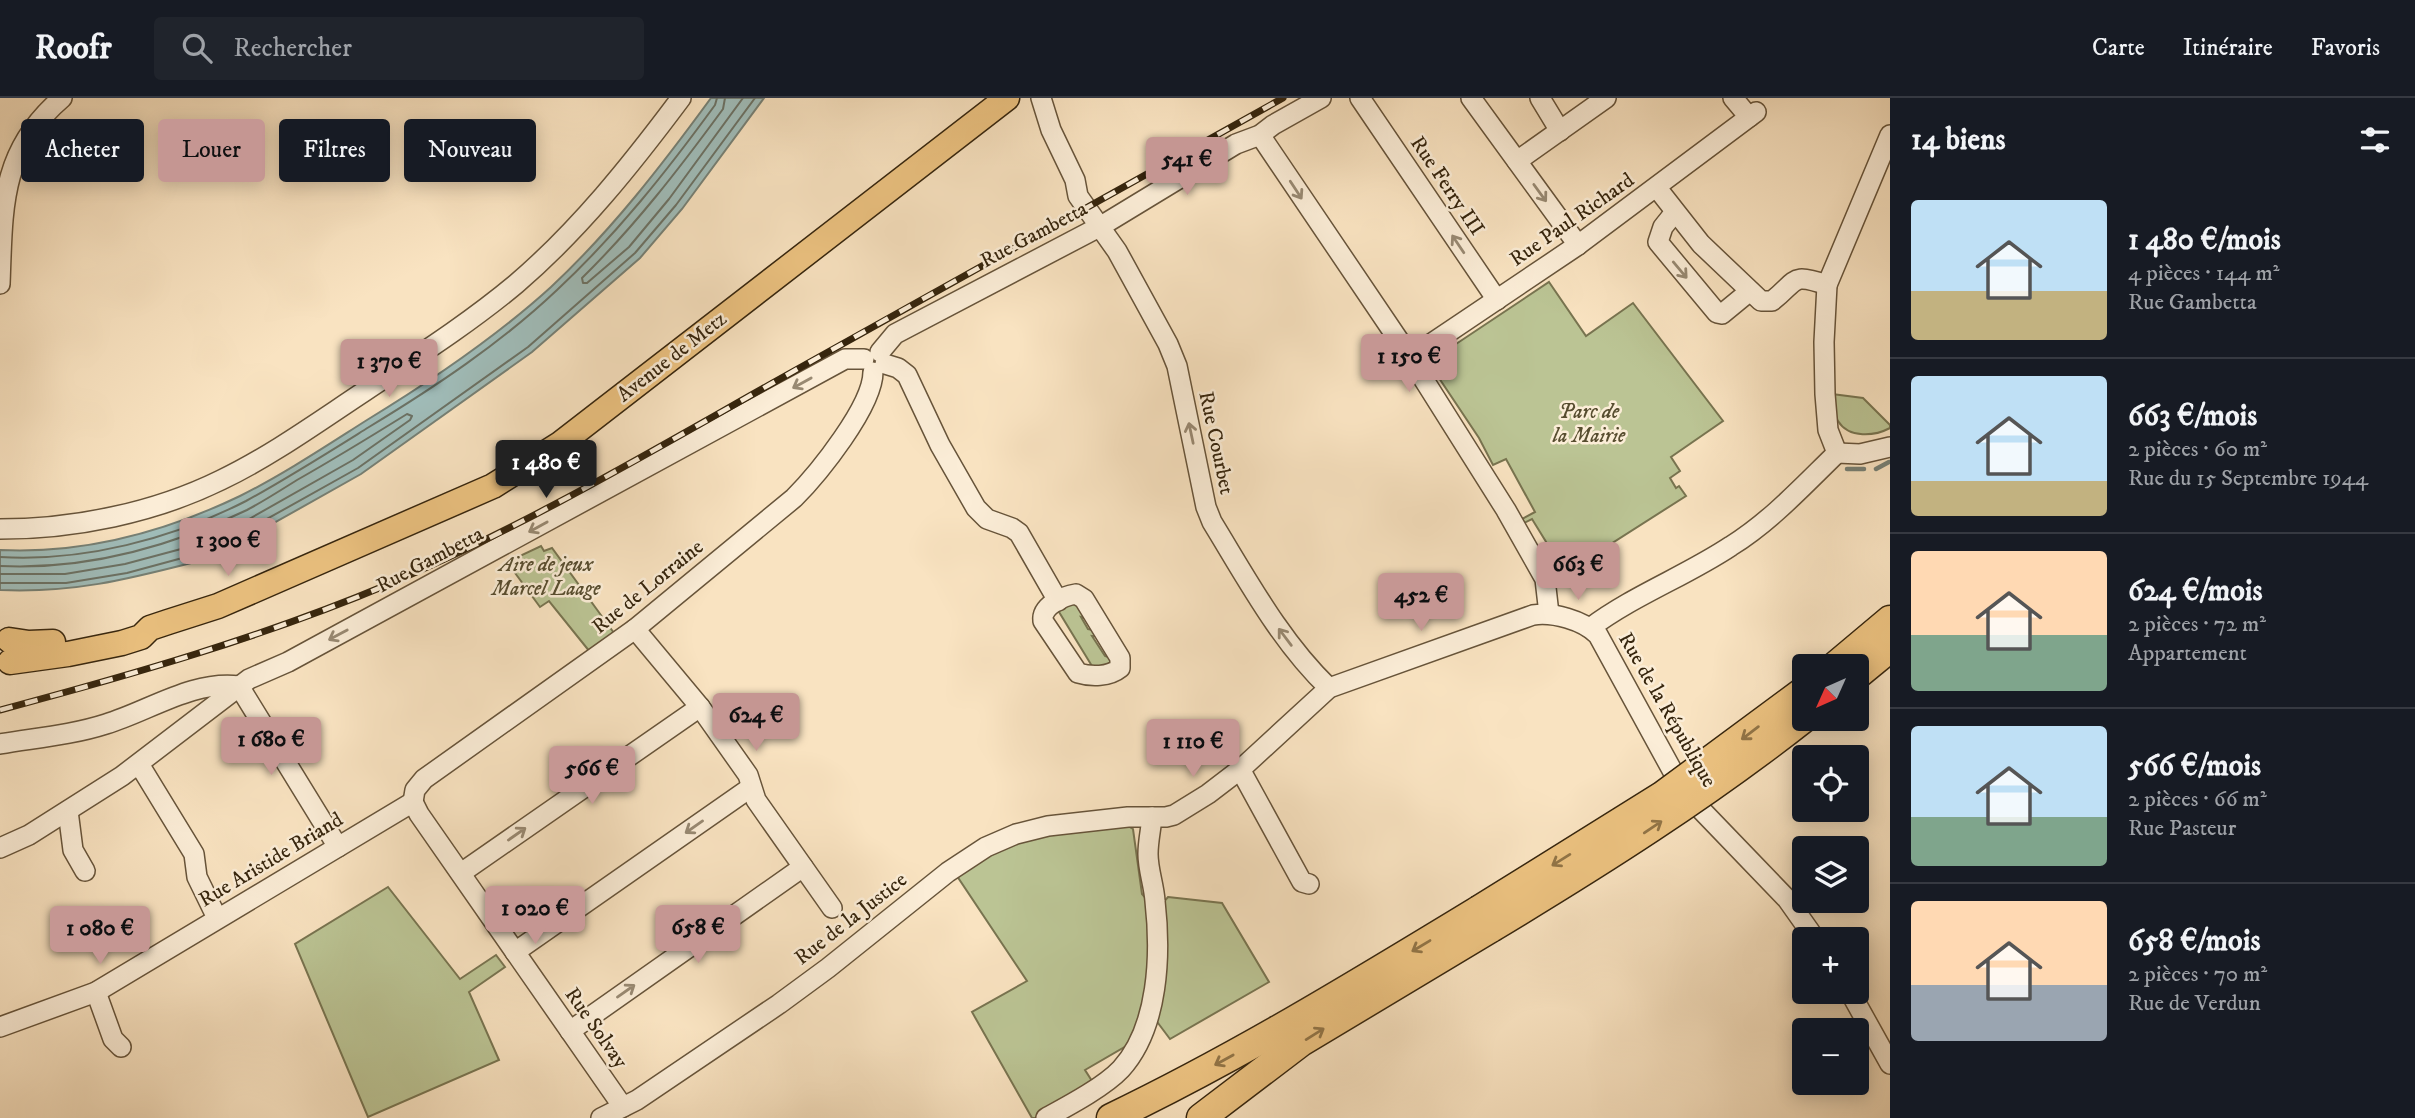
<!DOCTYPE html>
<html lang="fr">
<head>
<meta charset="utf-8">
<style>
	body { margin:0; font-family:"IM FELL DW Pica",serif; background:#20242c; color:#f1f3f6; height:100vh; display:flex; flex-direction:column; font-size:26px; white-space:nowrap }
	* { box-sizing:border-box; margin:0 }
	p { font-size:23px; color:#9ea1a6 }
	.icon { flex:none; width:38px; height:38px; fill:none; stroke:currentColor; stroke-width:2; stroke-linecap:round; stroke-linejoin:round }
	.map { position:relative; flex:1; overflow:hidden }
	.side { display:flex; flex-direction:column; background:#171b24; width:525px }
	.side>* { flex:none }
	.guide { position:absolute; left:21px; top:21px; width:665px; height:63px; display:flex; gap:14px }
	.needle { width:46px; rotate:225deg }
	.buttons { position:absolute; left:1792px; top:556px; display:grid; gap:14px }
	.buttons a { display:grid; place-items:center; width:77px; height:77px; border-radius:7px; background:#171b24; box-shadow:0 4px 18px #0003; font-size:35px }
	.price { position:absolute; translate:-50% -60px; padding:0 16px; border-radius:7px; background:#c59692; color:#111; font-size:23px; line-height:46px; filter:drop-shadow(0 2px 4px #0008) }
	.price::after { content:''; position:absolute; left:50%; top:42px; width:21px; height:16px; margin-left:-10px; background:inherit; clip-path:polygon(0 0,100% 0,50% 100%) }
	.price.active { background:#222; color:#fff }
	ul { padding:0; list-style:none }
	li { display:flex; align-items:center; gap:21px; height:175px; padding:0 21px }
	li+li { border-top:2px solid #363941 }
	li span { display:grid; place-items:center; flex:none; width:196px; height:140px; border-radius:7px; color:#555 }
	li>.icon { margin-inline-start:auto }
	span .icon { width:84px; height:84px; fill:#fffc; stroke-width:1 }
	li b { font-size:30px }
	h2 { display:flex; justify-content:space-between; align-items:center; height:84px; padding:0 21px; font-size:30px }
	.chip { padding:0 24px; border-radius:7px; background:#171b24; box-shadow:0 4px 18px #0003; font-size:24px; line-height:63px }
	.chip.active { background:#c59692; color:#111 }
	header { display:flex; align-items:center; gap:42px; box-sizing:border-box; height:98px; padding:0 35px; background:#171b24; border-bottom:2px solid #363941 }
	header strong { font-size:33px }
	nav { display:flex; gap:38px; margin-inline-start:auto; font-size:24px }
	.search { width:490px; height:63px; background:#20242c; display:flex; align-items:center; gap:18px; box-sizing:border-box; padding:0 24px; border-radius:7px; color:#9ea1a6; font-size:26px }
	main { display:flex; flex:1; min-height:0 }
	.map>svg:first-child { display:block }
</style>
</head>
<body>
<header>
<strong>Roofr</strong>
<div class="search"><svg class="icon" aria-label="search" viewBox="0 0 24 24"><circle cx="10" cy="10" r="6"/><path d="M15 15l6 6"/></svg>Rechercher</div>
<nav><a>Carte</a><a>Itinéraire</a><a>Favoris</a></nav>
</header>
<main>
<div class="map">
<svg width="1890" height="1020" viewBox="0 0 1890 1020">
	<rect width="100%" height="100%" fill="#f9e3c1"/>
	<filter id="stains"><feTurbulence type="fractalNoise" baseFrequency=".00286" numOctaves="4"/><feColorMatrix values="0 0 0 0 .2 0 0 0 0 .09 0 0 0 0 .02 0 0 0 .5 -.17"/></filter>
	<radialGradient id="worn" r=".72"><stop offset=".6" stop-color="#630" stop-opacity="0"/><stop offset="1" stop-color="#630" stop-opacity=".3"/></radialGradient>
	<!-- green -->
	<g fill="#bbc494" stroke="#787450" stroke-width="2">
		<polygon points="1549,184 1586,238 1633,205 1723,323 1671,359 1680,373 1670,380 1676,390 1679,388 1686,398 1573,470 1569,463 1561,468 1532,421 1524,425 1522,421 1535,414 1506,361 1493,367 1479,340 1435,274 1438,258"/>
		<path d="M1832 296 1863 300 1890 327V330C1875 338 1849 341 1838 323 1833 316 1834 304 1832 296Z"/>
		<polygon points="541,448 544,453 552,450 614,535 590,554 549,503 540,509 507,464"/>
		<polygon points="1072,499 1090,521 1081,519 1088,531 1098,533 1102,539 1092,538 1105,558 1116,562 1095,573 1056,509"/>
		<polygon points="1126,727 1133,731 1142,796 1150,805 1150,883 1133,944 1085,972 1092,983 1038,1020 1032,1020 972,914 1027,883 955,775 1014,742"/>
		<polygon points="388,789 460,881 496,857 505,869 469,894 499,962 368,1019 295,846"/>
		<polygon points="1168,799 1222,805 1269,884 1170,941 1155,921 1162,806"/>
	</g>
	<!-- water -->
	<path fill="#a0bdba" stroke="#768075" stroke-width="2" d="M711 0H764L682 111 640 160 532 254 361 376 217 457 194 460 195 464C125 482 73 495 0 492V452C83 456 165 434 240 398 284 376 326 348 367 322 431 283 495 240 551 189 612 132 662 67 711 0Z"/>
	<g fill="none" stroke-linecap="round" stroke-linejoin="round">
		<!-- shore -->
		<g stroke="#6b7164" stroke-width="2">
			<path d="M725 0 723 11C679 71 635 128 582 180L583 185H587L629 149 669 101 743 0"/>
			<path d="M0 459C83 464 172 441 246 403 288 380 329 354 369 329 435 289 501 245 557 192 617 136 667 73 715 7L717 0"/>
			<path d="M0 468C85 472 170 449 247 412 264 403 281 392 297 382 334 361 370 339 407 316L412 318 410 322 353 362 212 442 191 445 181 451 125 466 65 476H0"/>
			<polyline points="0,485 66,485 127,475 186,459 193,454 215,450 358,370 528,249 635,155 676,107 755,0"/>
		</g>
		<!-- stream -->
		<g stroke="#768075" stroke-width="4.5">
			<polyline points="1847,371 1864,371"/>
			<polyline points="1876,371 1889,364"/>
		</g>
		<!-- minor casing -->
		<g stroke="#67543a" stroke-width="22">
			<g id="minor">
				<path d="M1041 0 1051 32 1075 82 1078 98 1117 153 1168 246 1177 268 1206 409 1212 424C1247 481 1280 543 1329 590"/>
				<polyline points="1360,0 1497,202"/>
				<polyline points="1471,0 1578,147"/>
				<polyline points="1540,0 1560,33"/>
				<polyline points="1733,0 1749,19"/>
				<polyline points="1260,37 1402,247 1506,412 1545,481 1549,516"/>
				<polyline points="1517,63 1606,0"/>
				<path d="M1657 90 1701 146 1761 203H1772C1798 183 1790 174 1827 187"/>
				<polyline points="1675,114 1663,129 1658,144 1717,215 1722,216 1750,193"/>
				<path d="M0 186C3 109 0 53 62 0"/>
				<polyline points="880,254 895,236 1101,128 1236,46 1260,37 1273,27 1321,0"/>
				<polyline points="1410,260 1578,147 1756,14"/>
				<polyline points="885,266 898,270 907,277 940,347 976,410 987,421 1012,430 1019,435 1058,503"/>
				<polyline points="1837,355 1828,332 1825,296 1824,244 1827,187 1890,37"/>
				<polyline points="1837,355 1860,356 1890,349"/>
				<path d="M0 431C74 431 154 415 221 382 271 358 318 324 365 293 416 259 468 226 516 186 579 132 631 67 681 0"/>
				<path d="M1076 496 1084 501 1120 560V570C1109 579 1091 579 1078 575L1043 523C1041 508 1063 498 1076 496Z"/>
				<path d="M1590 530C1634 497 1686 478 1731 448 1771 423 1803 388 1837 355"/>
				<polyline points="635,531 700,609 748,677 756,702 832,810"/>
				<polyline points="239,588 338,749"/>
				<path d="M0 646C35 640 72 637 106 626 149 613 193 582 239 588"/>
				<polyline points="139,666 194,756 197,779 217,820"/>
				<polyline points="1240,671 1302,784 1309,786"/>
				<path d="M413 704 415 692 424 681 635 531 794 400C818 376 873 308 873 274"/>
				<polyline points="413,704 419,716 623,1009"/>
				<polyline points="68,713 73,752 85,773"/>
				<polyline points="0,750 29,737 122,678 249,581 288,564 845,261 864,261"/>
				<polyline points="461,775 700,609"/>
				<polyline points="515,854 750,690"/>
				<polyline points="96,894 113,941 121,949"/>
				<polyline points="1850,894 1890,966"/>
				<polyline points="0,929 96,894 413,704"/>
				<polyline points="570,933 803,769"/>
				<path d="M601 1020 637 1002 779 906 828 870 948 774 986 749 1016 736 1048 728 1128 719H1166L1174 717 1208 696 1242 670 1329 590 1533 517C1553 514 1583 522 1598 537L1684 694 1787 801 1816 842"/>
				<path d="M1046 1020C1068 1008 1104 989 1121 971 1159 929 1161 856 1155 803 1154 787 1148 772 1148 756 1148 743 1151 731 1152 719"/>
			</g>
		</g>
		<!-- major casing -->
		<g stroke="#36250d" stroke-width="27">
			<g id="major">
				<polyline points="9,542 29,545 53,544"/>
				<polyline points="10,564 68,556 122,545 141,539 150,530 168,524 218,508 493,388 560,346 1007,0"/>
			</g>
		</g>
		<!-- highway casing -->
		<g stroke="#36250d" stroke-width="31">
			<g id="highway">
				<polyline points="1834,569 1890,522"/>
				<polyline points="1857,577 1890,550"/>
				<path d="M1111 1020C1238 959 1359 885 1479 812"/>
				<polyline points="1201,1020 1301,944 1491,830"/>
			</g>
		</g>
		<!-- minor -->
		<use href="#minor" stroke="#fbedd7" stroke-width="19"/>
		<!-- major -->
		<use href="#major" stroke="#ecc280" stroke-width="24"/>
		<!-- highway -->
		<use href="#highway" stroke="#ecc280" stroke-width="28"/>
		<!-- rail casing -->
		<g stroke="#36250d" stroke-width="7">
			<path id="rail" d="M0 612C131 577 263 539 389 486 521 430 645 357 769 287 940 191 1112 96 1283 0"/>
		</g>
		<!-- rail -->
		<use href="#rail" stroke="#fbedd7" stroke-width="4.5" stroke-dasharray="13" stroke-linecap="butt"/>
		<!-- highway-bridge casing -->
		<g stroke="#36250d" stroke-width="31" stroke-linecap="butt">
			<g id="highway-bridge">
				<polyline points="1479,812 1662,698 1804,593"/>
				<path d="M1491 830C1599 765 1705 698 1804 620"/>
			</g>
		</g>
		<!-- highway-bridge -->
		<use href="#highway-bridge" stroke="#ecc280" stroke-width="28"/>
	</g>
	<!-- one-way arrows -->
	<defs><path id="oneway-shaft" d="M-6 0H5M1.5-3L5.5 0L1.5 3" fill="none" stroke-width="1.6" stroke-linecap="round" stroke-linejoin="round" transform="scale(1.75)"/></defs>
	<g stroke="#988972">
		<use href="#oneway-shaft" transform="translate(1296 92) rotate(57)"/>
		<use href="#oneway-shaft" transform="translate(1540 95) rotate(54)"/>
		<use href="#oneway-shaft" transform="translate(1458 146) rotate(-124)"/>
		<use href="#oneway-shaft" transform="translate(1680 172) rotate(50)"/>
		<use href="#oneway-shaft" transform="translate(802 285) rotate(151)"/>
		<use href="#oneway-shaft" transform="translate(1191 335) rotate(-102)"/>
		<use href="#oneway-shaft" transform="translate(538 429) rotate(151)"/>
		<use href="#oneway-shaft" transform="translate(338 537) rotate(152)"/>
		<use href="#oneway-shaft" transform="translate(1285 539) rotate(-127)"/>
		<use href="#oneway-shaft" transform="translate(694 729) rotate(145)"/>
		<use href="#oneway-shaft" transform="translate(517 736) rotate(-35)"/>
		<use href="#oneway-shaft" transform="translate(626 893) rotate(-35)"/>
	</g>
	<g stroke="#917446">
		<use href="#oneway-shaft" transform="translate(1750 635) rotate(143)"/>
		<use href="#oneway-shaft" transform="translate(1653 729) rotate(-34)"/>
		<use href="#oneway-shaft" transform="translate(1561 762) rotate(148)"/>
		<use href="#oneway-shaft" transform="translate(1421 848) rotate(149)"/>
		<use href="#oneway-shaft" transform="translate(1315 936) rotate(-32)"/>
		<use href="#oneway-shaft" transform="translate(1224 962) rotate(151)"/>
	</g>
	<g text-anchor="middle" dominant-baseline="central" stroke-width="5" stroke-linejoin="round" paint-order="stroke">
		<!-- street labels -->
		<g font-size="21" fill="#36250d" stroke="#fbedd7">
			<text transform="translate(1447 88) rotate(56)">Rue Ferry III</text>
			<text transform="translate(1572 122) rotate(-35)">Rue Paul Richard</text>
			<text transform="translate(1034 137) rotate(-28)">Rue Gambetta</text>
			<text transform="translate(672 259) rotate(-38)">Avenue de Metz</text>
			<text transform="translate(1216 345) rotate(78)">Rue Courbet</text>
			<text transform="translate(430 462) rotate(-28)">Rue Gambetta</text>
			<text transform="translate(648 489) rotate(-39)">Rue de Lorraine</text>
			<text transform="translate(1667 612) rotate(60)">Rue de la République</text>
			<text transform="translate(271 762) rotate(-31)">Rue Aristide Briand</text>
			<text transform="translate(851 821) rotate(-38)">Rue de la Justice</text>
			<text transform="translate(596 930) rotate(55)">Rue Solvay</text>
		</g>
		<!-- park labels -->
		<g font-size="21" font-style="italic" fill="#574d2f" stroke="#fbedd7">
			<text x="1589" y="314">Parc de<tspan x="1589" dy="24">la Mairie</tspan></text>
			<text x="546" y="467">Aire de jeux<tspan x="546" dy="24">Marcel Laage</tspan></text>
		</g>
	</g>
	<rect width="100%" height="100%" filter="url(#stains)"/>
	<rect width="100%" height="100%" fill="url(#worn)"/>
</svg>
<div class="buttons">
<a><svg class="needle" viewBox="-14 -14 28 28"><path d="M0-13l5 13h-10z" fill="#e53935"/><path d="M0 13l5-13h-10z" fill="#9ea1a6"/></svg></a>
<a><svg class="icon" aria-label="locate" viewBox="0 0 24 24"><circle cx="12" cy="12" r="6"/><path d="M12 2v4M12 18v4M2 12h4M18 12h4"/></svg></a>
<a><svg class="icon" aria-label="layers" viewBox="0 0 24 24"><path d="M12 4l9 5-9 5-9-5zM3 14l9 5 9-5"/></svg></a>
<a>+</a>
<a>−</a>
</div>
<b class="price" style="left:1187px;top:99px">541 €</b>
<b class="price" style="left:1409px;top:296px">1 150 €</b>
<b class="price" style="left:389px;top:301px">1 370 €</b>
<b class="price active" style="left:546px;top:402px">1 480 €</b>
<b class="price" style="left:228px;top:480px">1 300 €</b>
<b class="price" style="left:1578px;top:504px">663 €</b>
<b class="price" style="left:1421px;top:535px">452 €</b>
<b class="price" style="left:756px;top:655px">624 €</b>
<b class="price" style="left:271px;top:679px">1 680 €</b>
<b class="price" style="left:1193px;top:681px">1 110 €</b>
<b class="price" style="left:592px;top:708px">566 €</b>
<b class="price" style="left:535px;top:848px">1 020 €</b>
<b class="price" style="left:698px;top:867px">658 €</b>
<b class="price" style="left:100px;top:868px">1 080 €</b>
<div class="guide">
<a class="chip">Acheter</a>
<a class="chip active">Louer</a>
<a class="chip">Filtres</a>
<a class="chip">Nouveau</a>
</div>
</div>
<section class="side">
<h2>14 biens<svg class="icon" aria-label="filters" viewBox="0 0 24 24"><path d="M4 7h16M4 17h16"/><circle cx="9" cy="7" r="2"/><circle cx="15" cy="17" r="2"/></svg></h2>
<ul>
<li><span style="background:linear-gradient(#bfe0f5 65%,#c2b280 0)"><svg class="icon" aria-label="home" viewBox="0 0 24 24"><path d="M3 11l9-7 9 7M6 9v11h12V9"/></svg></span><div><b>1 480 €/mois</b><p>4 pièces · 144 m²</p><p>Rue Gambetta</p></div></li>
<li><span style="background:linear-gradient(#bfe0f5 75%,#c2b280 0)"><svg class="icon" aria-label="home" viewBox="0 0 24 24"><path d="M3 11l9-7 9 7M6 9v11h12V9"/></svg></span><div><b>663 €/mois</b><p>2 pièces · 60 m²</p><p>Rue du 15 Septembre 1944</p></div></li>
<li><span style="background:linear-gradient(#ffd9b3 60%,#7fa58c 0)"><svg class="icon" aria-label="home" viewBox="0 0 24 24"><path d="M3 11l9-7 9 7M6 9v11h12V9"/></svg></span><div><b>624 €/mois</b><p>2 pièces · 72 m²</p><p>Appartement</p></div></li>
<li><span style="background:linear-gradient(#bfe0f5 65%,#7fa58c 0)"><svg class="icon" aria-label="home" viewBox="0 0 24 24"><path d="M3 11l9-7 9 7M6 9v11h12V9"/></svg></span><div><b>566 €/mois</b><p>2 pièces · 66 m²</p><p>Rue Pasteur</p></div></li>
<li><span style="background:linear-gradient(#ffd9b3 60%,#9aa5b1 0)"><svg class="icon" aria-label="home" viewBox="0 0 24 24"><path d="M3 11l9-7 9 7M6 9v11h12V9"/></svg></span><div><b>658 €/mois</b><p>2 pièces · 70 m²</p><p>Rue de Verdun</p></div></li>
</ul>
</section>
</main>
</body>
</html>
